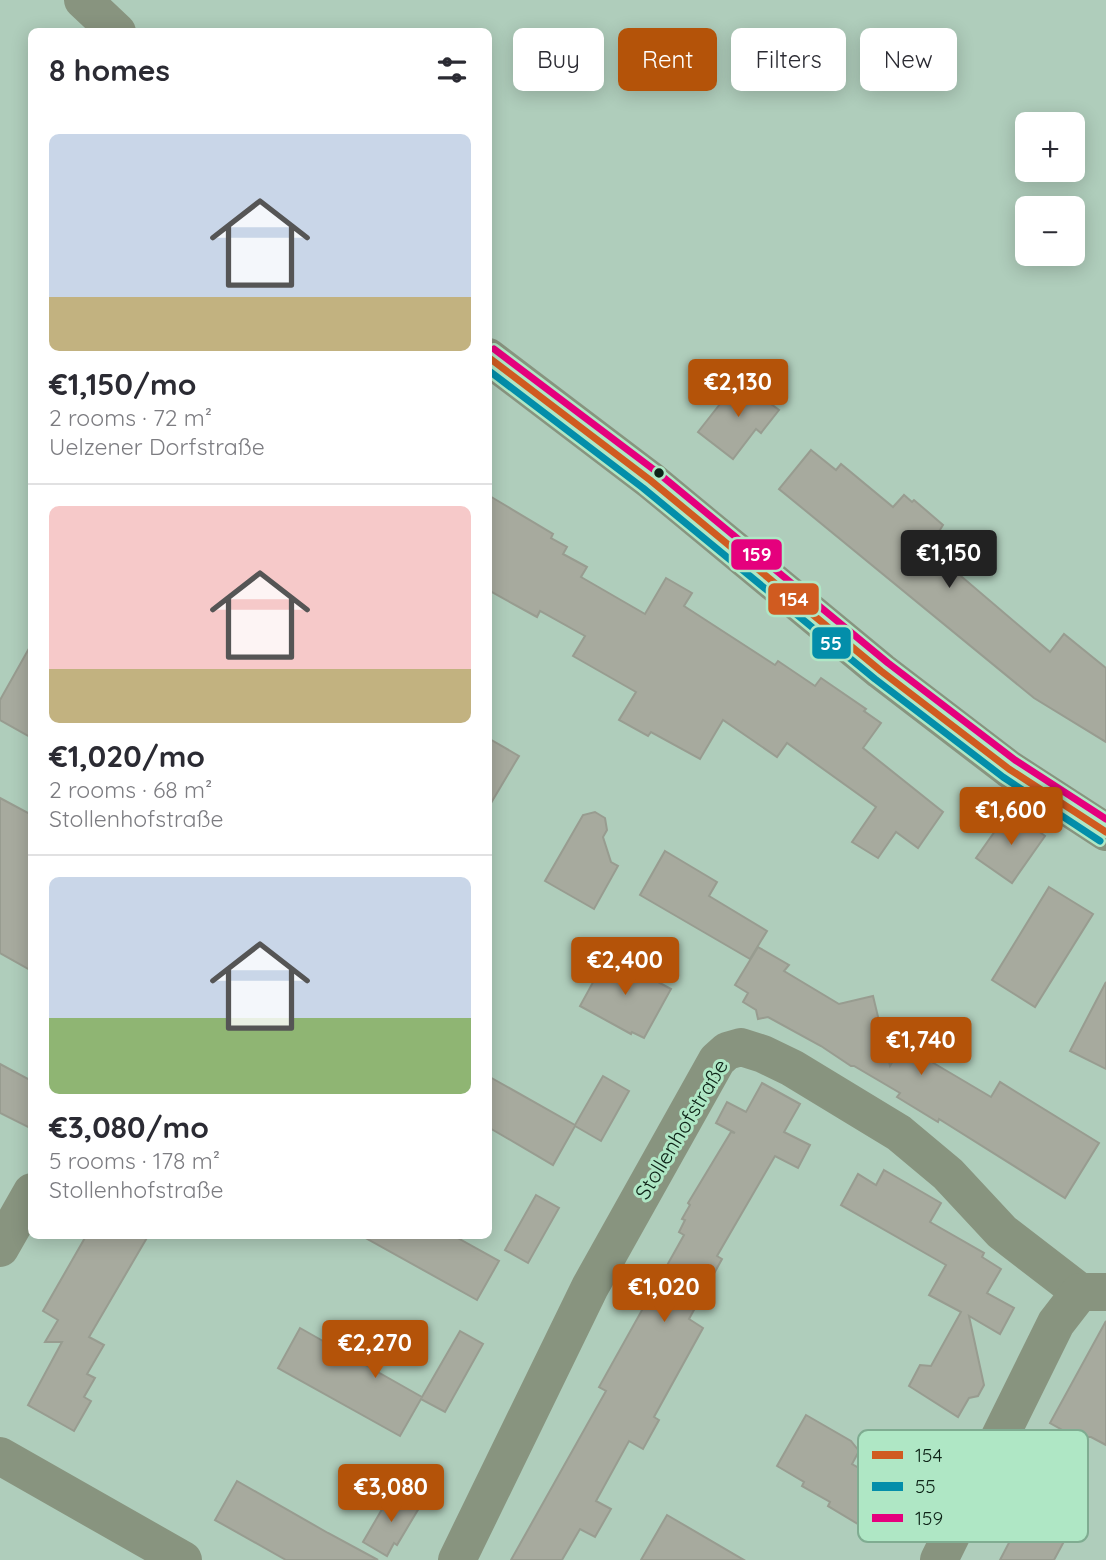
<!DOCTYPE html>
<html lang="en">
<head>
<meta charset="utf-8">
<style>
	body { margin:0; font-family:Quicksand,sans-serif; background:#f7f7f7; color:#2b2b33; height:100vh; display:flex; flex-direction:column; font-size:26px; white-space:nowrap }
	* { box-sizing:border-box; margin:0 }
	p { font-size:23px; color:#7c7c81 }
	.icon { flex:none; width:38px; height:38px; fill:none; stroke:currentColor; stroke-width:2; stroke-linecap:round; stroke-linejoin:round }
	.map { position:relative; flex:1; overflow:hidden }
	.sheet { position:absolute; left:28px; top:28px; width:464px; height:1211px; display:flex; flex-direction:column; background:#fff; border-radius:10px; box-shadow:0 4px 18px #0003 }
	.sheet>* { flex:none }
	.banner { position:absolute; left:513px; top:28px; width:488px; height:63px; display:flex; gap:14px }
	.controls { position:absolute; left:1015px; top:112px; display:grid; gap:14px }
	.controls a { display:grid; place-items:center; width:70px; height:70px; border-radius:10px; background:#fff; box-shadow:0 4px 18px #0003; font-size:35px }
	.price { position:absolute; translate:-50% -60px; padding:0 16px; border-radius:7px; background:#b45309; color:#fff; font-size:23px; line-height:46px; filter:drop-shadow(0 2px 4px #0008) }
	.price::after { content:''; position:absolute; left:50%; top:42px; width:21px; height:16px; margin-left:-10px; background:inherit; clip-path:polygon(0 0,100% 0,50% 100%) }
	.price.active { background:#222; color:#fff }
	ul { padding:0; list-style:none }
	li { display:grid; align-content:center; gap:14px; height:371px; padding:0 21px }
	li+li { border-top:2px solid #e1e1e2 }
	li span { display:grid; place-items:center; height:217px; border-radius:10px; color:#555 }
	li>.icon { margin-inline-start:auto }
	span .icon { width:126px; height:126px; fill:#fffc; stroke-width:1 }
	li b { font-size:30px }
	h2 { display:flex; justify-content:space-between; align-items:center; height:84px; padding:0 21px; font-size:30px }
	.chip { padding:0 24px; border-radius:10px; background:#fff; box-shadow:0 4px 18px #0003; font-size:24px; line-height:63px }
	.chip.active { background:#b45309; color:#fff }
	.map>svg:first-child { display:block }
</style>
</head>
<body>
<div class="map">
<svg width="1106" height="1560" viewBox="0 0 1106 1560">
	<rect width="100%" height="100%" fill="#afcdbb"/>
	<!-- building -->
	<g fill="#a7aa9e" stroke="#989c90" stroke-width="2">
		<polygon points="739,380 779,410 761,433 756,429 733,459 698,432"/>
		<polygon points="811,450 836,470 841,464 893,507 904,495 912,502 914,500 943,525 927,551 941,559 1050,652 1064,634 1106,668 1106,742 1034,698 779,489"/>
		<polygon points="488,495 553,534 551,538 567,547 563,554 587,567 581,577 645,614 666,578 692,593 684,606 775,665 778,661 815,686 821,678 866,709 864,711 881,723 863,748 943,812 918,848 896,832 878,858 852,842 876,807 787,743 777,757 723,720 700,759 651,732 648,736 619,720 636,692 573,656 585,636 540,611 537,617 488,590"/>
		<polygon points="32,643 32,738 0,720 0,700"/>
		<polygon points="488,738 519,756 488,808"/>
		<polygon points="0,798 32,815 32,971 0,953"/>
		<polygon points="1010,810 1045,836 1012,883 976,858"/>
		<polygon points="595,812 605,818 607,830 603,837 611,862 618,866 594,909 545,881 583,815"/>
		<polygon points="665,851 717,882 709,896 767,931 750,959 640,895"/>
		<polygon points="1049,887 1093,914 1035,1007 992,980"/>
		<polygon points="758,947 789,965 784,971 839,1004 873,996 890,1066 903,1045 991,1097 1000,1082 1099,1143 1065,1198 939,1119 938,1122 897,1097 900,1093 854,1066 851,1066 821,1046 768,1017 758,1019 756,1010 743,1002 748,993 735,985"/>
		<polygon points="608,955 671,989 644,1038 632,1032 631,1034 580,1006"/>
		<polygon points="1106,982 1106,1069 1070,1051"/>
		<polygon points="0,1064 32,1081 32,1129 0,1113"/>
		<polygon points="488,1076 575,1125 603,1076 629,1091 601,1141 575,1126 553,1165 488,1127"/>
		<polygon points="762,1083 800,1104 784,1132 810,1145 798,1168 775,1156 717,1256 722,1259 689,1319 703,1328 654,1417 659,1420 643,1449 629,1441 596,1501 611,1509 595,1537 580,1529 562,1560 511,1560 606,1391 599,1387 684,1235 679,1232 685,1220 682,1219 690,1205 688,1203 731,1132 735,1133 716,1123 727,1102 746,1112"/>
		<polygon points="884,1170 941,1203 930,1222 984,1253 982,1257 1001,1269 987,1293 1014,1308 1000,1334 969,1316 984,1385 978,1396 969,1398 958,1417 909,1386 920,1365 931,1366 961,1312 929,1295 946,1265 841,1205 858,1174 876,1185"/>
		<polygon points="536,1195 559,1208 528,1263 505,1250"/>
		<polygon points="86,1236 148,1236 89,1337 104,1345 87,1374 95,1378 84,1397 91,1401 74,1431 28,1405 62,1342 45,1342 58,1320 43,1311"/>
		<polygon points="362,1236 454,1236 499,1261 477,1300"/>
		<polygon points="1106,1321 1106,1445 1091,1437 1087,1437 1084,1442 1050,1423"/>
		<polygon points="300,1328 422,1397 460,1331 483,1344 445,1412 421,1399 400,1436 278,1368"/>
		<polygon points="806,1415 851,1441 859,1451 852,1464 882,1481 858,1524 828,1506 830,1502 802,1486 804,1482 777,1466"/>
		<polygon points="237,1481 328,1533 378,1560 286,1560 215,1520"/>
		<polygon points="392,1492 419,1508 397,1545 394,1543 387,1556 363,1542"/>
		<polygon points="1025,1512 1068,1534 1054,1560 1000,1560"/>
		<polygon points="667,1515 744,1560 641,1560"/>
	</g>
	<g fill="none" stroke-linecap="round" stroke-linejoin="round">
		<!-- minor -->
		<g stroke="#88947f" stroke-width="38">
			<polyline points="83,0 117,32"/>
			<polyline points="488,357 650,480 881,671 1009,769 1106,832"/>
			<polyline points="0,1248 32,1192"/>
			<polyline points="0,1456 183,1560"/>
			<polyline points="457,1560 590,1287 717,1060 727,1051 741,1047 763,1054 792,1068 899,1133 948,1174 1002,1232 1080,1292"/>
			<polyline points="939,1560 1056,1323 1080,1292 1104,1292"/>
		</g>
		<!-- bus-1 casing -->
		<g stroke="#afe7c5" stroke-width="12">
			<polyline id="bus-1" points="488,357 650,480 881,671 1009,769 1106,832"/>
		</g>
		<!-- bus-2 casing -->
		<g stroke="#afe7c5" stroke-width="12">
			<polyline id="bus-2" points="488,370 643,488 875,679 1003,777 1100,841"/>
		</g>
		<!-- bus-3 casing -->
		<g stroke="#afe7c5" stroke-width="12">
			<polyline id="bus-3" points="494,349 657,472 888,663 1015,760 1106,819"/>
		</g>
		<!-- bus-1 -->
		<use href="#bus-1" stroke="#d05b20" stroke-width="7"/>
		<!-- bus-2 -->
		<use href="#bus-2" stroke="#038eaa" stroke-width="7"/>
		<!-- bus-3 -->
		<use href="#bus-3" stroke="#e5007d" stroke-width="7"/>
	</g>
	<!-- markers -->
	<circle fill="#0e2418" stroke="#afe7c5" stroke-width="2.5" cx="659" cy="473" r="6"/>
	<g text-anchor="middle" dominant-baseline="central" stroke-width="6" stroke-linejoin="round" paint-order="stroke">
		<!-- street labels -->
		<g font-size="21" fill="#0e2418" stroke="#afe7c5">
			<text transform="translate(681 1129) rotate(-59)">Stollenhofstraße</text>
		</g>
	</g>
	<!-- legend -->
	<rect x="858" y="1430" width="230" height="112" rx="10" fill="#afe7c5" stroke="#7fac91" stroke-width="2"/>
	<rect x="872" y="1451" width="31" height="8" fill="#d05b20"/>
	<rect x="872" y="1482" width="31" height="9" fill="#038eaa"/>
	<rect x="872" y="1514" width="31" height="8" fill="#e5007d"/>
	<g font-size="19" fill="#0e2418">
		<text x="915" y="1462">154</text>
		<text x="915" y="1493">55</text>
		<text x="915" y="1525">159</text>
	</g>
	<g stroke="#afe7c5" stroke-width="2.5">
		<rect x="730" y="538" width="53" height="33" rx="7" fill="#e5007d"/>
		<rect x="767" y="582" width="53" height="34" rx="7" fill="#d05b20"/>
		<rect x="811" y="626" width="41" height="34" rx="7" fill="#038eaa"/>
	</g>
	<g font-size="19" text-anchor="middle" font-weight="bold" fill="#fff">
		<text x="757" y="561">159</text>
		<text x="794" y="606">154</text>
		<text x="831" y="650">55</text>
	</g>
</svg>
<div class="controls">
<a>+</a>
<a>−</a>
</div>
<b class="price" style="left:738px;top:419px">€2,130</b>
<b class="price active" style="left:949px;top:590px">€1,150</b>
<b class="price" style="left:1011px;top:847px">€1,600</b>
<b class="price" style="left:625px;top:997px">€2,400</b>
<b class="price" style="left:921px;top:1077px">€1,740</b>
<b class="price" style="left:664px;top:1324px">€1,020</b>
<b class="price" style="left:375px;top:1380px">€2,270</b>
<b class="price" style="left:391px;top:1524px">€3,080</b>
<div class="banner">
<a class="chip">Buy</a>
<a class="chip active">Rent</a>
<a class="chip">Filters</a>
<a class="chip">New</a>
</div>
<section class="sheet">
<h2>8 homes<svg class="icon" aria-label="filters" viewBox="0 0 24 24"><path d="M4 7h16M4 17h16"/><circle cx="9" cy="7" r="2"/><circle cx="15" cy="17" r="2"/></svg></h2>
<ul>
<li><span style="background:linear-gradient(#c9d6e8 75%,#c2b280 0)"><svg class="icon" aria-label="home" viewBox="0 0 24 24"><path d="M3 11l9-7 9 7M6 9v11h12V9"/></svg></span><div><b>€1,150/mo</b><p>2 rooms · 72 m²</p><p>Uelzener Dorfstraße</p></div></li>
<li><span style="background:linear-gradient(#f6c9c9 75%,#c2b280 0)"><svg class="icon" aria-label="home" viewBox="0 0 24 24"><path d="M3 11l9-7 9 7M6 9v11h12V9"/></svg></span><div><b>€1,020/mo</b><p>2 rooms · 68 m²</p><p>Stollenhofstraße</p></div></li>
<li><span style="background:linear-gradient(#c9d6e8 65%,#8fb573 0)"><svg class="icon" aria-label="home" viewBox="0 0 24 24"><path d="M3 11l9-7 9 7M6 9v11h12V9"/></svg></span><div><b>€3,080/mo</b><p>5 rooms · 178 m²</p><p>Stollenhofstraße</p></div></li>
</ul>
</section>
</div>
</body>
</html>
